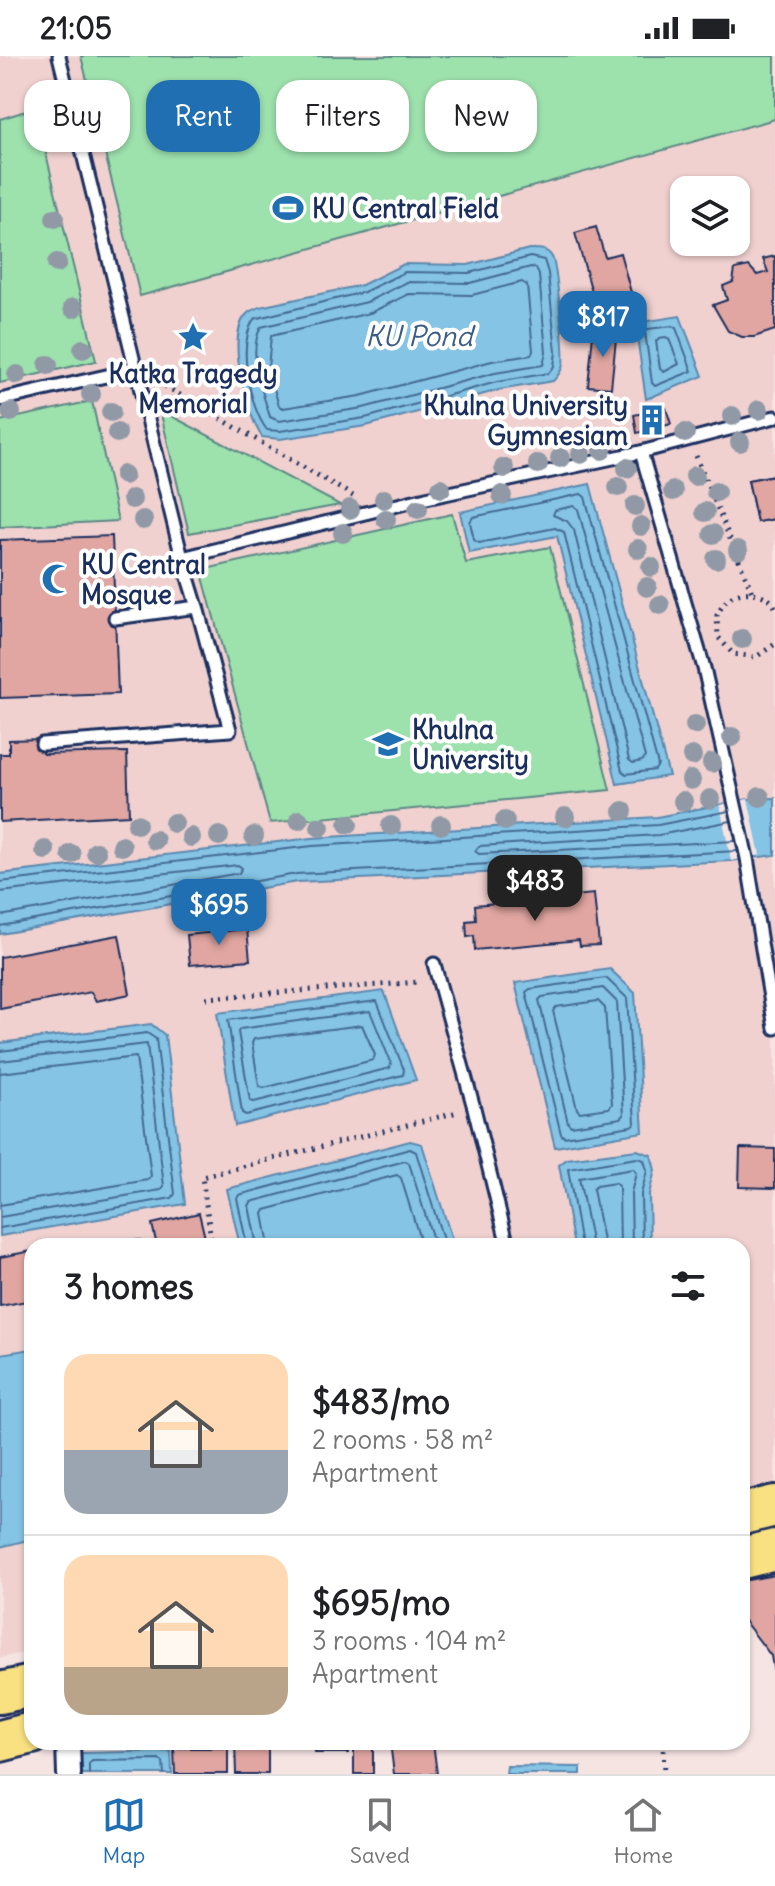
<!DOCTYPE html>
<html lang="en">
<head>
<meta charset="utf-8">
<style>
	body { margin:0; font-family:Delius,sans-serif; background:#f2f2f2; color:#202124; height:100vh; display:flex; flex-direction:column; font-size:30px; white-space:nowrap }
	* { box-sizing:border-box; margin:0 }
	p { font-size:26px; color:#757577 }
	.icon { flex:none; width:44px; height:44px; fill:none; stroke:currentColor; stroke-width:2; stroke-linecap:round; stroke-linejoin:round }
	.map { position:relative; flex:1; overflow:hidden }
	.panel { position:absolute; left:24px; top:1182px; width:726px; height:512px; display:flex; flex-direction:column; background:#fff; border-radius:24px; box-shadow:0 2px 6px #0004 }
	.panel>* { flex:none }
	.guide { position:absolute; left:24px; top:24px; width:728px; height:72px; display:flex; gap:16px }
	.fabs { position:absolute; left:670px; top:120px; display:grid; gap:16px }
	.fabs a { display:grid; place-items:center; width:80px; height:80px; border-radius:16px; background:#fff; box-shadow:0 2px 6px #0004; font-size:40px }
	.price { position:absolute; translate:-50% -68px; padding:0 18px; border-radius:16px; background:#1f6fb2; color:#fff; font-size:26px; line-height:52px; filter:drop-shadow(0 2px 4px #0008) }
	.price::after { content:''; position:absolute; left:50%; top:48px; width:24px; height:18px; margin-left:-12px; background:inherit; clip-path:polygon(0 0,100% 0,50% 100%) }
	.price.selected { background:#222; color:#fff }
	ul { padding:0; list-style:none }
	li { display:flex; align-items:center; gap:24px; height:200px; padding:0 40px }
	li+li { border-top:2px solid #e0e0e0 }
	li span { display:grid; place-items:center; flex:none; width:224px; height:160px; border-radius:24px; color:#555 }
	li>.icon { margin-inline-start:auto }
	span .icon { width:96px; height:96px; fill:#fffc; stroke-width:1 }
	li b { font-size:34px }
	h2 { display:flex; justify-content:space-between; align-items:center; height:96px; padding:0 40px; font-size:34px }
	.tag { padding:0 28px; border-radius:24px; background:#fff; box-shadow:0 2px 6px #0004; font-size:28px; line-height:72px }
	.tag.selected { background:#1f6fb2; color:#fff }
	.status { display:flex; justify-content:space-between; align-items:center; height:56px; padding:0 40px; background:#fff; direction:ltr }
	.status svg { height:22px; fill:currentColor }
	.dock { display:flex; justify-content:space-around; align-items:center; height:112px; border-top:2px solid #e0e0e0; background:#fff; font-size:22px; color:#757577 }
	.dock a { display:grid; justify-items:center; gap:4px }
	.dock .selected { color:#1f6fb2 }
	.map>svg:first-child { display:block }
</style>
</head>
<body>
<div class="status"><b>21:05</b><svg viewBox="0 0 49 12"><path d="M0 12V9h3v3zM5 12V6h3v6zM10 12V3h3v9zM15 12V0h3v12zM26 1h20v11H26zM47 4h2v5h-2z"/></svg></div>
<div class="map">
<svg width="775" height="1718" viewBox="0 0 775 1718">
	<rect width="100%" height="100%" fill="#f6e4e3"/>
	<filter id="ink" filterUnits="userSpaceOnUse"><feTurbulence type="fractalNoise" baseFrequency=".0125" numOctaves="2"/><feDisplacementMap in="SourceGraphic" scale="16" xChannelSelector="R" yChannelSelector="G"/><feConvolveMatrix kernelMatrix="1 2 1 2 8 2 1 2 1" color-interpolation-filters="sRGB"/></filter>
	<g filter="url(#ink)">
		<!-- built -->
		<path fill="#f0d1cf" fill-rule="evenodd" d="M0 0H775V1428L742 1435V1190H32V1595L0 1602ZM684 134H736V186H684Z"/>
		<!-- green -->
		<g fill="#9de1ad" stroke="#5c8886" stroke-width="2">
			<polygon points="81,0 775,0 775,63 140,240"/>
			<polygon points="35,52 96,305 0,327 0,63"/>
			<polygon points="92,345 118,465 0,471 0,365"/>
			<polygon points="160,354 340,449 189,477"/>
			<polygon points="452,458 466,507 550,491 610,734 270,767 201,514"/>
		</g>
		<!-- water -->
		<g fill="#85c4e5" stroke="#5b88af" stroke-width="2">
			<path d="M529 193C538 193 547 192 552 201 557 210 565 298 563 309 561 316 558 320 553 325L499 334 366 370 280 383 262 381C247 359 224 277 248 257 251 254 256 253 260 251L362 229 404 208 468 209Z"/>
			<polygon points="680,260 703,320 646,343 635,267"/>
			<polygon points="590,428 669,720 617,728 557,480 469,497 460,456"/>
			<polygon points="775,742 775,799 731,805 297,826 0,878 0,818 312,782 657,761 748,743"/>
			<polygon points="610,913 635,937 643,1076 555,1091 515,927"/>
			<polygon points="384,935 416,1024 235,1070 217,957"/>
			<polygon points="151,968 165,979 185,1148 0,1180 0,987"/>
			<polygon points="410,1085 422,1088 454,1190 240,1190 227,1133"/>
			<polygon points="637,1094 651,1099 655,1114 649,1138 650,1190 574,1190 559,1109 567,1103"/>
			<polygon points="32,1293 32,1483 0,1491 0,1298"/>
			<polygon points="171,1695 172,1718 81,1718 80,1697"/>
			<polygon points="507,1710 581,1711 581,1718 506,1718"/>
		</g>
		<!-- pier -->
		<polygon fill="#f6e4e3" points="748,743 760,799 731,805 720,749"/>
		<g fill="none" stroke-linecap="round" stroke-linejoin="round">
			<!-- shore -->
			<g stroke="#456b94" stroke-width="2">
				<path d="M530 201 544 204 548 217 556 296 554 310 549 317 497 326 365 362 280 375 267 374C249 351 237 288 254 263L364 236 405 216 469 217Z"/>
				<path d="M531 211 536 212 539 219 546 296 543 309 495 317 363 352 279 365 270 361C262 334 247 297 261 271L367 246 407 226 470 227Z"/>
				<polygon points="522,226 527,229 533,295 531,299 492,305 360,340 283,352 279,350 268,312 271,280 370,257 409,238 472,239"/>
				<polygon points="672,270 676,272 692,315 655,330 652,327 645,276 648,273"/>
				<polygon points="666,281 669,283 679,308 664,316 660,313 656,285 659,282"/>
				<polygon points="581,438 585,441 658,709 655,714 626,718 622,715 564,476 555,472 479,487 474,484 470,466 473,461"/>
				<polygon points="574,450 578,453 645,701 642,705 633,707 629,704 574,474 567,465 553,459 555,454"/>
				<polyline points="731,765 659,779 479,790 475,795 479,798 736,785"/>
				<polyline points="0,826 313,790 658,769 729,755"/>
				<polyline points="0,836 238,809 242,812 239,817 0,860"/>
				<polyline points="0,870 296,818 738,795"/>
				<polygon points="606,922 627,942 635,1067 631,1070 564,1081 561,1078 526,936 530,933"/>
				<polygon points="603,932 617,946 624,1059 621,1062 571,1070 568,1067 539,944 542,941"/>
				<polygon points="377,945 404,1014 403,1019 246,1059 242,1057 228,964"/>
				<polygon points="598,945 605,952 612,1048 609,1052 580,1056 577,1053 553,955 556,951"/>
				<polygon points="370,955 391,1007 390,1012 254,1046 250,1045 238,976 240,973"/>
				<polygon points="362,969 375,999 373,1004 264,1032 259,1030 252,987 254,983"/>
				<polyline points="0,995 147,977 156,983 175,1138 172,1142 0,1172"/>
				<polyline points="0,1005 147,988 164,1130 161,1134 0,1161"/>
				<polyline points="0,1017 136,1001 151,1120 148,1124 0,1149"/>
				<polyline points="247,1190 237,1142 239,1139 410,1093 416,1096 445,1190"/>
				<polyline points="257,1190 249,1150 251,1146 405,1105 409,1107 435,1190"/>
				<polyline points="269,1190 263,1158 265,1154 397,1119 401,1122 422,1190"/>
				<polyline points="581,1190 568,1113 637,1102 644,1104 647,1115 641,1138 642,1190"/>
				<polyline points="592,1190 579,1122 633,1113 636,1117 631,1137 632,1190"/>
				<polyline points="604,1190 593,1133 596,1130 615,1127 619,1131 620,1190"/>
				<polyline points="89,1718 89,1708 92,1705 159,1704 163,1706 164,1718"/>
			</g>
		</g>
		<!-- building -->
		<g fill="#e1a6a1" stroke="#1b2f5e" stroke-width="2">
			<polygon points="596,171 605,201 620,197 634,247 598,257 575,177"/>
			<polygon points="775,200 775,274 754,281 742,281 728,275 713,249 727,244 723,230 733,226 735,213 749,210 757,219 768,216 763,203"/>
			<polygon points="617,273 611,332 588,330 593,278"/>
			<polygon points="666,352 671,368 637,377 634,359"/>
			<polygon points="775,419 775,463 757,466 748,424"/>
			<polygon points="775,419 775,463 757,466 748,424"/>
			<polygon points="112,480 118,638 0,642 0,484"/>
			<polygon points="42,683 43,698 127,696 129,759 0,766 0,698 9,698 9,684"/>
			<polygon points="594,838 599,889 580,890 579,884 475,894 474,880 467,881 466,865 476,864 475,849"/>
			<polygon points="247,873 250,904 190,909 187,879"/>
			<polygon points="119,879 130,938 96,945 91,936 0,953 0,901"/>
			<polygon points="740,1092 775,1093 775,1132 739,1131"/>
			<polygon points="199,1157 207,1190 157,1190 152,1168"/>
			<polygon points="140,1184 140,1190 99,1190 98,1188"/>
			<polygon points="32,1195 32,1244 0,1250 0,1201"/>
			<polygon points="775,1519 775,1622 771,1600 742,1562 742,1525"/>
			<polygon points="235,1686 268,1686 268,1718 236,1718"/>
			<rect x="315" y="1686" width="33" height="11"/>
			<rect x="354" y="1686" width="19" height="32"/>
			<polygon points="390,1686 433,1686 437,1718 394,1718"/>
			<polygon points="174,1692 228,1692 228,1718 175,1718"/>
		</g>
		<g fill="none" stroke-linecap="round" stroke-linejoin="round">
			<!-- lane casing -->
			<g stroke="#1b2f5e" stroke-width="17">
				<g id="lane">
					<polyline points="59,0 182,502 426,442 641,396 775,361"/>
					<polyline points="0,344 137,313"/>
					<polyline points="641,396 704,612 747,802 775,972"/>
					<polyline points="115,562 197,551 182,502"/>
					<polyline points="42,688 230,674 197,551"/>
					<polyline points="434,908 474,1052 508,1190"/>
				</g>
			</g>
			<!-- street casing -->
			<g stroke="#1b2f5e" stroke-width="28">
				<polyline id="street" points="68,1686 69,1718"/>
			</g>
			<!-- highway casing -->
			<g stroke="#1b2f5e" stroke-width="46">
				<g id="highway">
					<polyline points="742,1458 775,1450"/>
					<polyline points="742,1502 775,1494"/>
					<polyline points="0,1637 32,1630"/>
					<polyline points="0,1685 32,1677"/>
				</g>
			</g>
			<!-- path -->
			<g stroke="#1b2f5e" stroke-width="5" stroke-dasharray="2 6" stroke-linecap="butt">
				<polyline points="158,326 353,440"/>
				<polyline points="696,400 752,536"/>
				<path d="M775 551C768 536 742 532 729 543 724 546 720 554 717 559L718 581 733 598 756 601 775 588"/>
				<polyline points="206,942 420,926"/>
				<polyline points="212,1190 202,1121 458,1056"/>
				<polyline points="663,1686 664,1718"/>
			</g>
			<!-- lane -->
			<use href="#lane" stroke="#fff" stroke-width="11"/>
			<!-- street -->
			<use href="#street" stroke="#fff" stroke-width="22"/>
			<!-- highway -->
			<use href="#highway" stroke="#f9e181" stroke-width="40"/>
		</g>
		<!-- trees -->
		<g fill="#9099a5">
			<circle cx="55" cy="162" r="10"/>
			<circle cx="57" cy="207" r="10"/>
			<circle cx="73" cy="252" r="10"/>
			<circle cx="83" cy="293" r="10"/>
			<circle cx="48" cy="309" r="10"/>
			<circle cx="17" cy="319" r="10"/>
			<circle cx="91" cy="338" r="10"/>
			<circle cx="759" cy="354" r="10"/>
			<circle cx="11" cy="356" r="10"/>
			<circle cx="111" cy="356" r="10"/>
			<circle cx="732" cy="360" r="10"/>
			<circle cx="117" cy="377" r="10"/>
			<circle cx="685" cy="377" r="10"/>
			<circle cx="740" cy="386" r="10"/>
			<circle cx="602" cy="394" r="10"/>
			<circle cx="581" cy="398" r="10"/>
			<circle cx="560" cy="402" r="10"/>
			<circle cx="538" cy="408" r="10"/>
			<circle cx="504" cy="412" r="10"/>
			<circle cx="627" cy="412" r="10"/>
			<circle cx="124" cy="419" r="10"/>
			<circle cx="695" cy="420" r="10"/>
			<circle cx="618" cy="431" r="10"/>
			<circle cx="441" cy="432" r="10"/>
			<circle cx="673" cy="435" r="10"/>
			<circle cx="716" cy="436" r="10"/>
			<circle cx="502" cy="439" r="10"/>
			<circle cx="132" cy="443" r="10"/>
			<circle cx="384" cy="443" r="10"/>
			<circle cx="635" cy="450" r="10"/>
			<circle cx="350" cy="453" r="10"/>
			<circle cx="418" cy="453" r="10"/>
			<circle cx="705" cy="456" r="10"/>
			<circle cx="386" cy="463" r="10"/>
			<circle cx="143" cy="464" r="10"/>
			<circle cx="641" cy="470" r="10"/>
			<circle cx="343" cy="477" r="10"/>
			<circle cx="713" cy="478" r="10"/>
			<circle cx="638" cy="493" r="10"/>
			<circle cx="738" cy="494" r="10"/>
			<circle cx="716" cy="503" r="10"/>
			<circle cx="651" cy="511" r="10"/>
			<circle cx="647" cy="531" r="10"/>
			<circle cx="660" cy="549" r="10"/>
			<circle cx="742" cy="583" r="10"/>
			<circle cx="695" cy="669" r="10"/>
			<circle cx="732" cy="681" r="10"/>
			<circle cx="692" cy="700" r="10"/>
			<circle cx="712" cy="707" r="10"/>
			<circle cx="691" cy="724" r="10"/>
			<circle cx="760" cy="741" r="10"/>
			<circle cx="710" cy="743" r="10"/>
			<circle cx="683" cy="745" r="10"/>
			<circle cx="623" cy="755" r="10"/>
			<circle cx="565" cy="761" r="10"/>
			<circle cx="299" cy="764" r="10"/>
			<circle cx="505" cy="765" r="10"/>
			<circle cx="174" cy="767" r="10"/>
			<circle cx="137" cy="768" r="10"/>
			<circle cx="348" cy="768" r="10"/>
			<circle cx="441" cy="769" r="10"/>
			<circle cx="391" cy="770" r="10"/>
			<circle cx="320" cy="771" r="10"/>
			<circle cx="219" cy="780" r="10"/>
			<circle cx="254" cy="780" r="10"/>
			<circle cx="191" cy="781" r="10"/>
			<circle cx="155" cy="784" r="10"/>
			<circle cx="122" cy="790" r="10"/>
			<circle cx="45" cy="794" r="10"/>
			<circle cx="96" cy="796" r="10"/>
			<circle cx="71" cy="798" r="10"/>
		</g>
	</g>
	<!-- icons -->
	<defs>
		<g id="stadium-bare" transform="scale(2.4)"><path d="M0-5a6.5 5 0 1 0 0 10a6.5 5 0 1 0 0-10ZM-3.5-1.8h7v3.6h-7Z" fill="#1f6fb2" stroke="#fff" stroke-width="2.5" paint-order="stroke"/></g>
		<g id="sight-bare" transform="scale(2.4)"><path d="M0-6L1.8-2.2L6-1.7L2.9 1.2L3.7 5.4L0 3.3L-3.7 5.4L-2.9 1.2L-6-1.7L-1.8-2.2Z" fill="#1f6fb2" stroke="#fff" stroke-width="2.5" paint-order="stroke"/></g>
		<g id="building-bare" transform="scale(2.4)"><path d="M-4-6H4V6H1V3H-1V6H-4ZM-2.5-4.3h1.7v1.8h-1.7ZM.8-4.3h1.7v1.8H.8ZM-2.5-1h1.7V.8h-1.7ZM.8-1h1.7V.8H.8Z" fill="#1f6fb2" stroke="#fff" stroke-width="2.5" paint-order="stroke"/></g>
		<g id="mosque-bare" transform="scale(2.4)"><path d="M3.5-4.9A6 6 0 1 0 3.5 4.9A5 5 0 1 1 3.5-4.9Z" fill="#1f6fb2" stroke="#fff" stroke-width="2.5" paint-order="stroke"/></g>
		<g id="university-bare" transform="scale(2.4)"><path d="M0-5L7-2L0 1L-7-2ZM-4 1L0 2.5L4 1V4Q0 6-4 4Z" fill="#1f6fb2" stroke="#fff" stroke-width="2.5" paint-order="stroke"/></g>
	</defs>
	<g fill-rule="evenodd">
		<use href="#stadium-bare" x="288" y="152"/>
		<use href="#sight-bare" x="193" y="281"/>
		<use href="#building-bare" x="652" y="364"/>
		<use href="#mosque-bare" x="57" y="523"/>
		<use href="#university-bare" x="388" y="688"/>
	</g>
	<g text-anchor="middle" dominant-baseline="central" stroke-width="8" stroke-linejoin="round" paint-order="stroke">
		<!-- poi labels -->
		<g font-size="26" font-weight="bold" fill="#1b2f5e" stroke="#fff" text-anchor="start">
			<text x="312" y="152">KU Central Field</text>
			<text x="193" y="317" text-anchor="middle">Katka Tragedy<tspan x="193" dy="30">Memorial</tspan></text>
			<text x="628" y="349" text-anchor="end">Khulna University<tspan x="628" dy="30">Gymnesiam</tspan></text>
			<text x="81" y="508">KU Central<tspan x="81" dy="30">Mosque</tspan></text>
			<text x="412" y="673">Khulna<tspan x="412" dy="30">University</tspan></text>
		</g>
		<!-- water labels -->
		<g font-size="28" font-style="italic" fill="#3b5c86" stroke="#fff">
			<text x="419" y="280">KU Pond</text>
		</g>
	</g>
</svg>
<div class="fabs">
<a><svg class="icon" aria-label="layers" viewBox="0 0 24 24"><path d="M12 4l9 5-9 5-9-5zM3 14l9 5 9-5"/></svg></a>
</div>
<b class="price" style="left:603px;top:303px">$817</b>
<b class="price selected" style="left:535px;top:867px">$483</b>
<b class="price" style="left:219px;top:891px">$695</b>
<div class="guide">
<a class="tag">Buy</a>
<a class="tag selected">Rent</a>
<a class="tag">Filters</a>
<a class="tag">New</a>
</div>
<section class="panel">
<h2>3 homes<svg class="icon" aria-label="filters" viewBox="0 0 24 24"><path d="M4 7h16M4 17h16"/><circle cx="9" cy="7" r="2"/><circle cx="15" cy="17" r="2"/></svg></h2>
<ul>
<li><span style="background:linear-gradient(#ffd9b3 60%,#9aa5b1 0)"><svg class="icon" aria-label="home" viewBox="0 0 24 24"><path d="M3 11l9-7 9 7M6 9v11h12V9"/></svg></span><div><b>$483/mo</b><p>2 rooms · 58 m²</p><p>Apartment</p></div></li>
<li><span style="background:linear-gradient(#ffd9b3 70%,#b9a48a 0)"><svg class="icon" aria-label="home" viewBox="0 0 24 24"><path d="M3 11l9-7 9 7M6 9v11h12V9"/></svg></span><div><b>$695/mo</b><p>3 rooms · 104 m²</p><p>Apartment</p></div></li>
</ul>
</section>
</div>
<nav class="dock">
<a class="selected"><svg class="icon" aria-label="map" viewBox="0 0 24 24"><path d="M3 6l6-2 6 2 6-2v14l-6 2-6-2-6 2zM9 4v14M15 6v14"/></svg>Map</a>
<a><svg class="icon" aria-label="saved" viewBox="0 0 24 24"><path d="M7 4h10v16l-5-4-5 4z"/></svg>Saved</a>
<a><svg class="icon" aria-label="home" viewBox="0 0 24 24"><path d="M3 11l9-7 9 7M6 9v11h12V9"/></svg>Home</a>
</nav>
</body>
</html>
